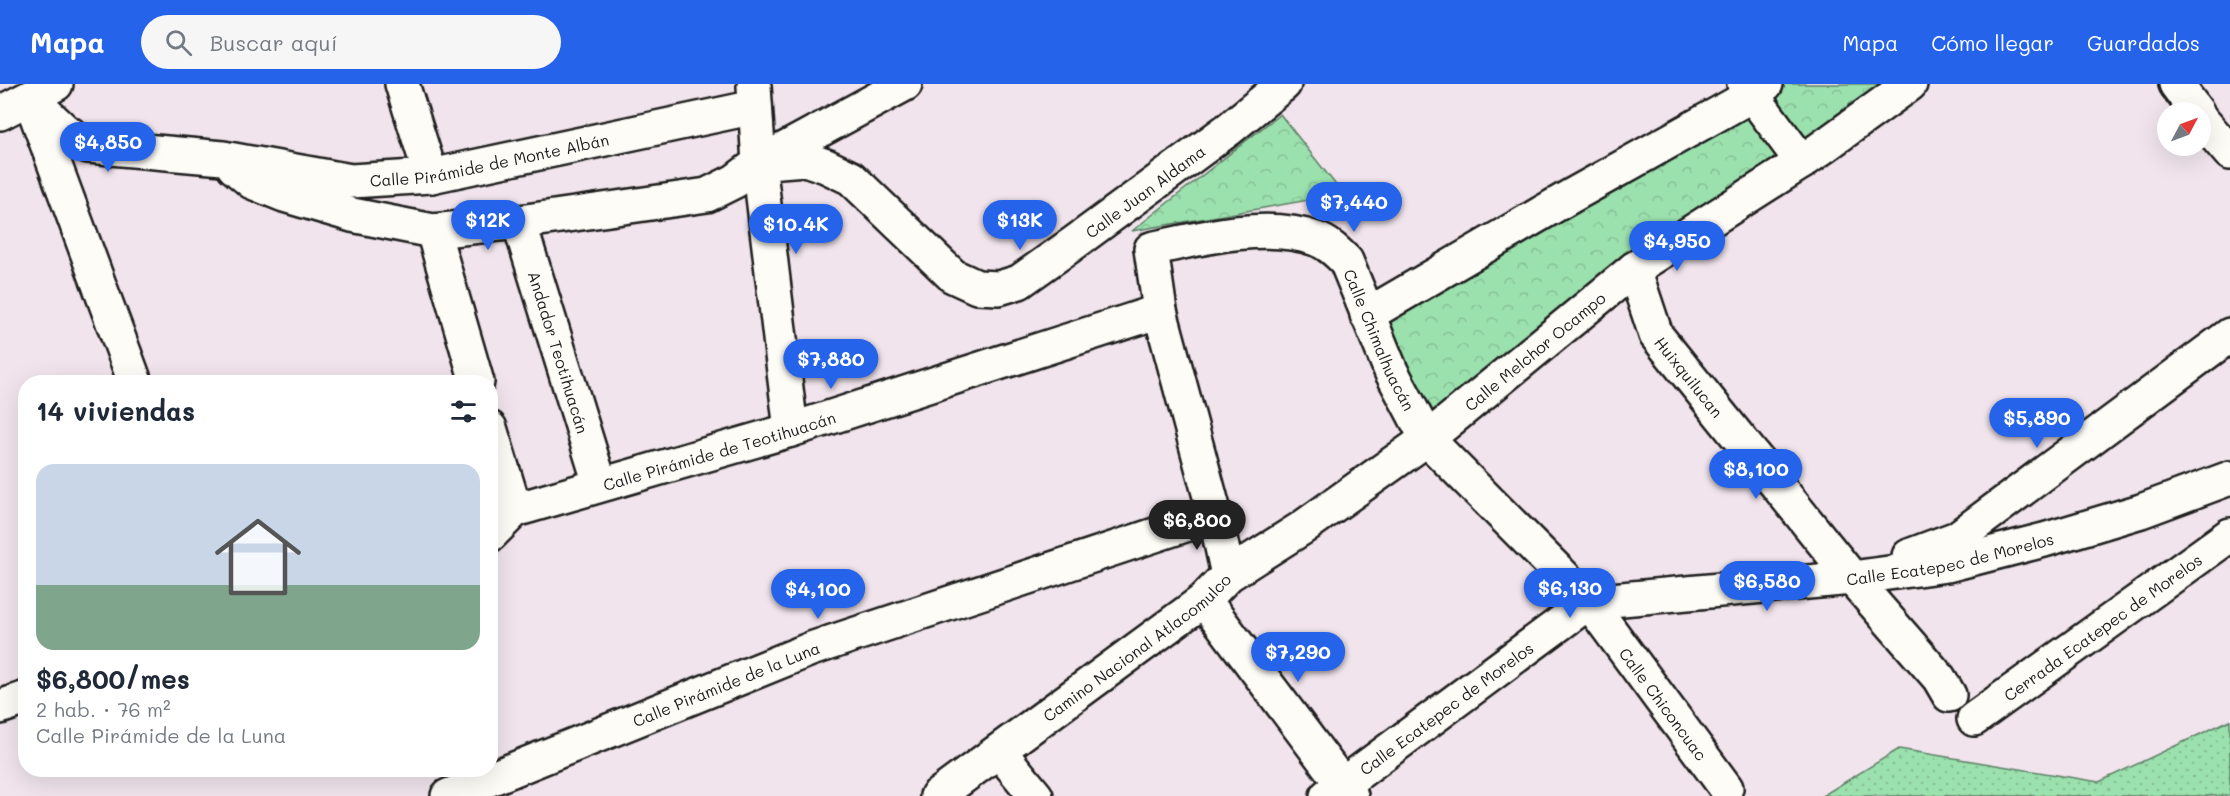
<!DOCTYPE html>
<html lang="es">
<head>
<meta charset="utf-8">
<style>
	body { margin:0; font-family:Mali,sans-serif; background:#f6f6f7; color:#1f2937; height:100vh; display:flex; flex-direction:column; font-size:22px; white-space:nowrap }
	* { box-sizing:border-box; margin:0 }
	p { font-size:20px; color:#747a83 }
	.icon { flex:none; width:33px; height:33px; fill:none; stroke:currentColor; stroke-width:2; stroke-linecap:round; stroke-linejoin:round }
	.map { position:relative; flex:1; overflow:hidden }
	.details { position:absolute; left:18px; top:291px; width:480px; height:402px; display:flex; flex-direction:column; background:#fff; border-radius:24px; box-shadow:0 6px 24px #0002 }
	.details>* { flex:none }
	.needle { width:39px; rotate:49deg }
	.fabs { position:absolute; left:2157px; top:18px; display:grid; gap:12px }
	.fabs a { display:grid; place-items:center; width:54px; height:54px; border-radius:50%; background:#fff; box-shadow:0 6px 24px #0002; font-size:30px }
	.price { position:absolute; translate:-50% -51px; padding:0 14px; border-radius:21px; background:#2563eb; color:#fff; font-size:20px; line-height:39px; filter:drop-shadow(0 2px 3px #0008) }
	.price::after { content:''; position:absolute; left:50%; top:36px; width:18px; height:14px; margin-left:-9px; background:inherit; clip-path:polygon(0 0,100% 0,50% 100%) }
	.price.selected { background:#222; color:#fff }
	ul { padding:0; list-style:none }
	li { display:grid; align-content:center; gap:12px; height:318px; padding:0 18px }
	li span { display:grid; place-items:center; height:186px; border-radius:18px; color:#555 }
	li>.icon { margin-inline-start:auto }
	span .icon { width:108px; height:108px; fill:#fffc; stroke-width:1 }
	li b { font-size:26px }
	h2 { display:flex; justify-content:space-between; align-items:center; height:72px; padding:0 18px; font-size:26px }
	header { display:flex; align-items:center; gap:36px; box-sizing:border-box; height:84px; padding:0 30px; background:#2563eb; color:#fff }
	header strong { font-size:28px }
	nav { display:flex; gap:33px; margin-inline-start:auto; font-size:21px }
	.search { width:420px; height:54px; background:#f6f6f7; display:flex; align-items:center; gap:15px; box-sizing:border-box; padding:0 21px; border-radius:33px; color:#747a83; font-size:22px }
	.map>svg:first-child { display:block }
</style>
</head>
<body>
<header>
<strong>Mapa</strong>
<div class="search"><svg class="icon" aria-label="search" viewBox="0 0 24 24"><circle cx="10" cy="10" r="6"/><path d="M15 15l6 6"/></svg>Buscar aquí</div>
<nav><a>Mapa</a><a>Cómo llegar</a><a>Guardados</a></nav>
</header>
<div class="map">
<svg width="2230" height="712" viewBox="0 0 2230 712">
	<defs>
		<pattern id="grass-dots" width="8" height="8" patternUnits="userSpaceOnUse" patternTransform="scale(1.5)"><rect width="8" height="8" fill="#9be1ae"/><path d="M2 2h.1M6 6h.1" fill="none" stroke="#85c095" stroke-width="1.8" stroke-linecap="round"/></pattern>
		<pattern id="park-crowns" width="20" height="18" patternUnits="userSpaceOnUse" patternTransform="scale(1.5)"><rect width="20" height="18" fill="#9be1ae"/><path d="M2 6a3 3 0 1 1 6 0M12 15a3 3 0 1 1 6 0" fill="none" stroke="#85c095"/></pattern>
	</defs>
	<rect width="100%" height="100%" fill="#f1e4ec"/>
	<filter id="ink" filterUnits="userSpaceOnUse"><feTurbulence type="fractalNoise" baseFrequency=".0167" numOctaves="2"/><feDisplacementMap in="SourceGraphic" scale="12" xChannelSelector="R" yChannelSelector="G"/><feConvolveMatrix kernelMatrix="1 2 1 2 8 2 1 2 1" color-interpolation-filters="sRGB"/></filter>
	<g filter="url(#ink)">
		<!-- grass -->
		<polygon fill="url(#grass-dots)" stroke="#5c7e65" stroke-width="1.5" points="2230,636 2230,712 1822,712 1899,665 2099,698"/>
		<!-- park -->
		<g fill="url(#park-crowns)" stroke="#5c7e65" stroke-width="1.5">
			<polygon points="1766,0 1908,0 1427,355 1367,231"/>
			<polygon points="1280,30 1343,110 1132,147"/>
		</g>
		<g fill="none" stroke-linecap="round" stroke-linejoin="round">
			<!-- minor casing -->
			<g stroke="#1c1c1c" stroke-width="38">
				<g id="minor">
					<polyline points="402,0 431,92"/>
					<polyline points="1744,0 1802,78"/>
					<polyline points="2176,0 2197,28"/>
					<polyline points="754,2 759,79 791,346"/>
					<path id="s1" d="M31 15 64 46 88 62 223 74 351 97 431 92 755 23"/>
					<polyline points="33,22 135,298"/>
					<polyline points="0,29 56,0"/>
					<polyline points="2200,34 2230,69"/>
					<path id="s2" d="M767 78 805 75 826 82 851 94 953 192 977 203 999 204 1019 198 1074 159 1229 45 1284 0"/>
					<polyline points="234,83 252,98 284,111 352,131 433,147 519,138 707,111 735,97 759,79 905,0"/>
					<path id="s3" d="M519 138 600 400"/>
					<polyline points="433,147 477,298"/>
					<path id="s4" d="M1634 185 1656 251 1852 494 1939 594 1949 611"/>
					<polyline points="1367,231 1571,112 1752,11 1766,0"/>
					<polyline points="490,344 515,426"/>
					<path id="s5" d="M490 451 515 426 791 346 1160 227"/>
					<polyline points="1909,472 1957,454 2230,251"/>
					<path id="s6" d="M1228 491 1215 431 1160 227 1151 165C1200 154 1268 137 1316 155 1328 159 1337 168 1346 177L1391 287 1427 355 1589 518 1726 704"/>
					<polyline points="1204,516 1351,712"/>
					<polyline points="0,623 26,614"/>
					<path id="s7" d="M1974 635 2230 451"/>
					<polyline points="999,667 1036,712"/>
					<path id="s8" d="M448 712 811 565 1215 431"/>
					<path id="s9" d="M937 712 1204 516 1228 491 1302 444 1427 355 1634 185 1802 78 1910 0"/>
					<path id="s10" d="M1327 712 1589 518 1852 494 1947 481 2044 456 2141 427 2230 394"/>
				</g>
			</g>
			<!-- minor -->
			<use href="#minor" stroke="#fdfcf7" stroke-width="33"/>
		</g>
	</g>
	<g text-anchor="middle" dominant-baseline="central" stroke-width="4.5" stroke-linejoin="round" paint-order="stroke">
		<!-- street labels -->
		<g font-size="16" fill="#1c1c1c" stroke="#fdfcf7">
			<text stroke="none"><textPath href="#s1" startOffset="480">Calle Pirámide de Monte Albán</textPath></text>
			<text stroke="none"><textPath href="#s2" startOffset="454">Calle Juan Aldama</textPath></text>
			<text stroke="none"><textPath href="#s6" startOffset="626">Calle Chimalhuacán</textPath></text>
			<text stroke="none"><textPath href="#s9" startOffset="746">Calle Melchor Ocampo</textPath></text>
			<text stroke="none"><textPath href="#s3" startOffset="136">Andador Teotihuacán</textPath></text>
			<text stroke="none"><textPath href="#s4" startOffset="123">Huixquilucan</textPath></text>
			<text stroke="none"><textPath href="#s5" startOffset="248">Calle Pirámide de Teotihuacán</textPath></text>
			<text stroke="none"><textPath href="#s10" startOffset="690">Calle Ecatepec de Morelos</textPath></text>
			<text stroke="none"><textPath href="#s7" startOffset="158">Cerrada Ecatepec de Morelos</textPath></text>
			<text stroke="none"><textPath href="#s9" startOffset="249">Camino Nacional Atlacomulco</textPath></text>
			<text stroke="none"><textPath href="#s8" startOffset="300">Calle Pirámide de la Luna</textPath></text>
			<text stroke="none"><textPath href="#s6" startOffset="1092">Calle Chiconcuac</textPath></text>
			<text stroke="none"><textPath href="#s10" startOffset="148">Calle Ecatepec de Morelos</textPath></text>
		</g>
	</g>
</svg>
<div class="fabs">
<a><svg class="needle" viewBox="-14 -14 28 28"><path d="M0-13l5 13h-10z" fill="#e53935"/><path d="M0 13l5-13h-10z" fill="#747a83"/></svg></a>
</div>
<b class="price" style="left:108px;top:89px">$4,850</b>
<b class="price" style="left:1354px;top:149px">$7,440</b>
<b class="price" style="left:488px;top:167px">$12K</b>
<b class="price" style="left:1020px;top:167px">$13K</b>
<b class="price" style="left:796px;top:171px">$10.4K</b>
<b class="price" style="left:1677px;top:188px">$4,950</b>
<b class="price" style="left:831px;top:306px">$7,880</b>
<b class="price" style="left:2037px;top:365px">$5,890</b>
<b class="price" style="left:1756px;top:416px">$8,100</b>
<b class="price selected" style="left:1197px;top:467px">$6,800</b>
<b class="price" style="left:1767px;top:528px">$6,580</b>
<b class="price" style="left:1570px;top:535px">$6,130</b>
<b class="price" style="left:818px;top:536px">$4,100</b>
<b class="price" style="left:1298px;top:599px">$7,290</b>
<section class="details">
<h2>14 viviendas<svg class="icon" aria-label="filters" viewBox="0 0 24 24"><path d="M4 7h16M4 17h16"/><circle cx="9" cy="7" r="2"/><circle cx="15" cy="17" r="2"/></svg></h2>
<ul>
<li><span style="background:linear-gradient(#c9d6e8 65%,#7fa58c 0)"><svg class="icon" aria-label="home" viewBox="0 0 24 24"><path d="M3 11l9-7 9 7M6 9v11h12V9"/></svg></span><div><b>$6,800/mes</b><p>2 hab. · 76 m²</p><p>Calle Pirámide de la Luna</p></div></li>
</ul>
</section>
</div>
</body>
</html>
